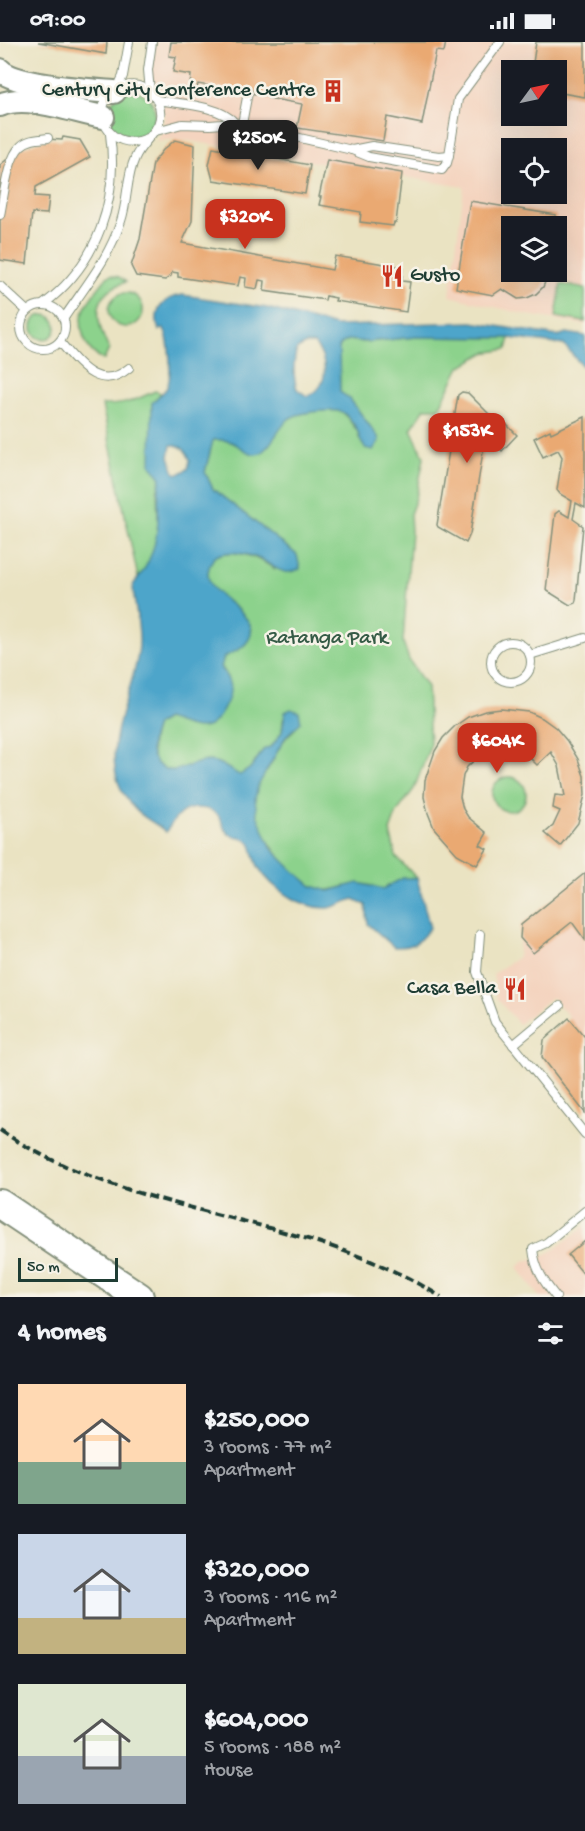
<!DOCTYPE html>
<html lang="en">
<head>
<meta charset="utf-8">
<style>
	body { margin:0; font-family:"Gochi Hand",sans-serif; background:#242831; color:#f1f3f6; height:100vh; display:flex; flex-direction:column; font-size:22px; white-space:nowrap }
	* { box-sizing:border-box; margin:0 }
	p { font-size:20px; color:#9ea1a6 }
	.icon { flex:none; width:33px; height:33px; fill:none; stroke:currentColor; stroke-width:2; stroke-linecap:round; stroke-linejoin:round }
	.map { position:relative; height:1255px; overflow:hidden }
	.details { display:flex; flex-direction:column; background:#171b24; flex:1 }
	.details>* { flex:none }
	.needle { width:39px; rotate:57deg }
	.fabs { position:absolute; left:501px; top:18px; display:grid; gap:12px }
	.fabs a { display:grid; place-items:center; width:66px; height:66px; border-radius:0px; background:#171b24; box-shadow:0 6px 24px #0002; font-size:30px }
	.scale { position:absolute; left:18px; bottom:15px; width:100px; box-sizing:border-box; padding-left:6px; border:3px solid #1f3d34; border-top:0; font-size:16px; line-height:21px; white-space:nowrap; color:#1f3d34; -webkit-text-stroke:4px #f7f3e8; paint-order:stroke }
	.price { position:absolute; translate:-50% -51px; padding:0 14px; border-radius:12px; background:#c8321e; color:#fff; font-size:20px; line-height:39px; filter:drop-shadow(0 2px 3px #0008) }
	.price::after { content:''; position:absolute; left:50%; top:36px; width:18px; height:14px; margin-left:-9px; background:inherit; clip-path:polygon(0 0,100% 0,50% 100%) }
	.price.active { background:#222; color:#fff }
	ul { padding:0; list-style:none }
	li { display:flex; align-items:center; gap:18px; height:150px; padding:0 18px }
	li span { display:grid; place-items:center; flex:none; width:168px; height:120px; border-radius:0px; color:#555 }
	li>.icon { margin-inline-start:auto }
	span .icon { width:72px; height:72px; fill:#fffc; stroke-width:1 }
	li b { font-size:26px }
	h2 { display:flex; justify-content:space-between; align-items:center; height:72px; padding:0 18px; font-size:26px }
	.status { display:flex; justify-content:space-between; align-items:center; height:42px; padding:0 30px; background:#171b24; direction:ltr }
	.status svg { height:16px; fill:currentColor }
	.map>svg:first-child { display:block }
</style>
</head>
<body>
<div class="status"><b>09:00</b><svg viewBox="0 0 49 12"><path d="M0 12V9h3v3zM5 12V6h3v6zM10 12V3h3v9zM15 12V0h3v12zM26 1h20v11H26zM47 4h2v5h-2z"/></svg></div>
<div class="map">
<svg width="585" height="1255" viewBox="0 0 585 1255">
	<rect width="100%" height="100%" fill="#f7f3e8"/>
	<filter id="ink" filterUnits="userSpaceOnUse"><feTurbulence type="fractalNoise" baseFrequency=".0167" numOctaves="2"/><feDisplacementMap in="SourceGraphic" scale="12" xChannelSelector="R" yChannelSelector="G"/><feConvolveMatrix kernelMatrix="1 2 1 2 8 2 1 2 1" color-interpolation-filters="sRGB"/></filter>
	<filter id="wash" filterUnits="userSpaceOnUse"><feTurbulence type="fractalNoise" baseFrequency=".008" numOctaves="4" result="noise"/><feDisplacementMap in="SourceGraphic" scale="24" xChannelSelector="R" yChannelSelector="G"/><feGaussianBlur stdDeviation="1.35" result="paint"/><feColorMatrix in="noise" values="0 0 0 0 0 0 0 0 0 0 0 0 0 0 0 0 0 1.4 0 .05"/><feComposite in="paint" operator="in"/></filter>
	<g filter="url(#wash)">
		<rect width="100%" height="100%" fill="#eae3c2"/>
		<!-- built -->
		<g fill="#f4d4bf" fill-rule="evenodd">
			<path d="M155 0H585V283L523 272 450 254 464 145 178 97 157 99 163 87 164 74 161 61 153 50 149 37ZM512 28H556V74H512ZM512 106H556V152H512ZM512 184H556V230H512Z"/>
			<polygon points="585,831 585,1071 542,1015 544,998 569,975 552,955 519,982 497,957 493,932 518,915 521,883"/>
			<polygon points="585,1184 585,1255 540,1255 518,1226 523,1219 538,1216 552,1209"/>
		</g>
		<!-- green -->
		<g fill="#8cd28c" stroke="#568860" stroke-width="1.5">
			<circle cx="132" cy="72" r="23"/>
			<path d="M111 233 119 235 126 240C90 251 95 279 109 307L104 318C85 310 76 285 85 266 90 255 100 245 107 235Z"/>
			<polygon points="561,242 585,246 585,280 556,275"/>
			<circle cx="126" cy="268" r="17"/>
			<circle cx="44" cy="285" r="12"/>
			<path d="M416 295 510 296 507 307 484 311 460 325 439 366H425L411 387 424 415 416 456 410 472 411 489 403 600 409 618 427 645 430 704 414 747 397 770 390 789 396 815 417 836H403L383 847C376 845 364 841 356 842 340 844 328 853 312 844 284 828 245 777 257 744 261 734 270 726 274 716 280 704 284 696 295 687L283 678 282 690 272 704 263 708 252 725 239 734C232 729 223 722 215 720 200 716 188 728 174 729 146 730 150 700 156 683L166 677 199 685 228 635 221 624 224 614C239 605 246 607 252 587 249 581 247 576 242 572 230 558 202 547 209 524 211 516 219 512 227 511 244 509 261 518 275 527L297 513 213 447 205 430 213 398C228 397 235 400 247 409L269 403C275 394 281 383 290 376 300 370 331 366 343 370L358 390 359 396 378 395 350 357 340 350 339 306 341 302 348 298 366 300Z"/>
			<path d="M155 349 161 351 152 361V388L161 436 157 449 158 482 154 507 148 523 138 536 102 363C127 363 133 359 155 349Z"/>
			<circle cx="509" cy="752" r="17"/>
		</g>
		<!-- water -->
		<path fill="#4da5ca" stroke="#36717f" stroke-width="1.5" fill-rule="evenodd" d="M183 253 267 266 336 284 472 280 558 294 566 291 585 294V327L564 303 510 296 416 295 366 300 348 298 341 302 339 306 340 350 350 357 378 395 379 399 373 408 365 406C360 400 360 396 358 390 356 384 348 375 344 371 338 367 329 369 321 369 312 370 298 371 290 376 279 384 269 411 256 412 241 412 238 395 213 398L205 430 213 447 297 513 300 527C296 528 291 531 286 530 277 529 270 522 262 518 249 512 224 505 213 517 210 521 209 525 208 530 206 558 268 573 247 600 242 608 232 610 224 615L221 625C225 631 229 637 230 646 231 657 218 681 207 685 195 689 177 680 166 677L156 683C152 694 147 708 155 719 172 742 194 714 215 720 223 722 232 730 240 733L252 725 263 708 272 704 282 690 285 670 291 667 299 670 301 680 286 694 258 744 255 757 257 773 272 807 293 828 312 844 329 849 358 841 383 847 403 836H417L430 886C417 902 414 905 394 905L368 882 366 863 354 857C346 859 336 865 328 866 303 867 272 847 259 826 254 818 254 808 250 801 246 794 235 796 229 792 222 787 223 779 218 773 209 764 189 764 180 772 174 777 170 784 166 790 155 780 142 776 133 765 92 719 130 662 138 612 142 589 134 565 133 543 150 523 158 500 158 474 159 460 157 449 161 436L151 423 152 361C156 356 162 352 166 347 173 337 170 295 163 286L159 289C152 269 163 255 183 253ZM306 302H314C329 317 329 347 307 354L297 347C293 335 293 319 297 307ZM171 403C181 402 187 409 190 418L188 427 179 432 175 431 169 415Z"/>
		<g id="blocks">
			<!-- building -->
			<g fill="#eaa972">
				<polygon points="38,0 107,0 106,12"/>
				<polygon points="171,0 446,0 444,10 436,9 422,82 387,75 383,99 297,86 302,62 268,56 268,54 198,42 197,46 190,45 191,33 173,30 176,15 169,14"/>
				<polygon points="536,0 585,0 585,55 556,50 556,28 532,28"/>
				<polygon points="63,95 80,98 90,115 36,145 35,154 49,155 47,172 32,171 27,222 0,218 0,123 21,106 46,97 62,98"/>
				<polygon points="175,98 195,103 192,179 182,201 332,228 335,214 403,225 402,239 410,240 406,270 335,259 336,256 326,254 325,258 264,249 265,239 259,238 257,247 245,245 246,236 240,235 238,244 178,235 178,231 172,230 171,234 165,238 136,234 131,224 140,197 153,121 163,108"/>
				<polygon points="213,105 310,123 305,152 213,138 209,123"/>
				<polygon points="327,118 402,131 396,181 394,181 393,184 360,180 361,170 319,163 321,155 319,155"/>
				<polygon points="470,159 556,173 555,184 512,184 512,230 547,230 547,235 543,245 536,252 527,256 518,257 502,247 493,253 456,246"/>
				<polygon points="462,350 468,351 500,383 506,382 517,393 502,409 490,397 484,403 470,492 466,501 438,485 437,483 458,353"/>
				<polygon points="585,375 585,466 576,461 573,477 583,484 576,558 575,561 570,563 546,548 555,472 559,469 569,475 572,459 560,452 557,448 562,415 558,408 543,415 534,396 550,388 551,391"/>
				<polygon points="501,667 529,670 542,676 556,686 567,699 578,717 584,734 585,753 578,781 560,804 545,791 553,784 560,769 553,766 555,753 565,754 559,724 551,710 537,723 523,709 513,705 501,704 482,711 467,725 463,734 460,755 463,767 468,775 487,791 480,803 487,807 477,823 457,812 434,786 428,771 424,755 425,738 435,709 443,696 455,684 468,675 485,669"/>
				<polygon points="585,831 585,898 572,880 533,911 520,896 521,883"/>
				<polygon points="569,976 585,995 585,1071 542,1015 544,998"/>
				<polygon points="585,1199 585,1234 568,1213"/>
			</g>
		</g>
	</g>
	<g filter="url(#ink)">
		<use href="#blocks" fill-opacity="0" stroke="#84907b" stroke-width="1.5"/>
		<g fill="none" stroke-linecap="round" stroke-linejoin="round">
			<!-- lane casing -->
			<g stroke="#84907b" stroke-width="10">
				<g id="lane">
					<polyline points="117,47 123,34 129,0"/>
					<polyline points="150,50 148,28 152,0"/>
					<path d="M157 58C180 62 220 63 235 81"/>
					<polyline points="242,82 248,50"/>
					<polyline points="156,89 182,82 210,83 235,81 352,108 369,115 442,128 447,121 449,113 458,57 500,0"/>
					<polyline points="352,108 372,104 439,114 449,113"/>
					<path d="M0 173C4 155 7 116 21 104 28 97 39 97 48 96"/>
					<polyline points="0,244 27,269"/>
					<path d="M44 262C98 221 119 158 110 92"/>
					<circle cx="43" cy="285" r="22"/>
					<path d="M64 276C86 243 108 218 121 179 128 159 126 135 135 116 143 96 168 86 158 61 155 54 149 48 142 45 134 42 123 43 116 48 86 67 110 113 148 96"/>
					<path d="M60 300C79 322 99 351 129 326"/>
					<circle cx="511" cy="620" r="20"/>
					<polyline points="530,613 585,596"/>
					<polyline points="480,892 477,930 495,980 585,1092"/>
					<polyline points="513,1003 560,964"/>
					<path d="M556 1255C544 1240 535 1227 533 1207L546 1201 585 1169"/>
				</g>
			</g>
			<!-- secondary casing -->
			<g stroke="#84907b" stroke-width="26">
				<g id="secondary">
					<path d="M0 28C16 44 89 48 114 50"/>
					<path d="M0 63C27 51 74 70 103 75"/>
				</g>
			</g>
			<!-- highway casing -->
			<g stroke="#84907b" stroke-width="32">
				<polyline id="highway" points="0,1162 139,1255"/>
			</g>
			<!-- lane -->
			<use href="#lane" stroke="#fff" stroke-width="8"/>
			<!-- secondary -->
			<use href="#secondary" stroke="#fff" stroke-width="22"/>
			<!-- highway -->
			<use href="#highway" stroke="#fff" stroke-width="28"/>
			<!-- rail -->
			<path stroke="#1f3d34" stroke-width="4" stroke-dasharray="9 4.5" stroke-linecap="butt" d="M0 1088C132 1178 306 1169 441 1255"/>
		</g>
	</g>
	<!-- icons -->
	<defs>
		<g id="building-bare" transform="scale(1.8)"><path d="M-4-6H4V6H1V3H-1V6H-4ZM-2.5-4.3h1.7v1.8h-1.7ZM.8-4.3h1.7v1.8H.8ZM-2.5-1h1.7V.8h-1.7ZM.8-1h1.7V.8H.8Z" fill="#c8321e" stroke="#f7f3e8" stroke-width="2.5" paint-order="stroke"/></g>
		<g id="restaurant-bare" transform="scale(1.8)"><path d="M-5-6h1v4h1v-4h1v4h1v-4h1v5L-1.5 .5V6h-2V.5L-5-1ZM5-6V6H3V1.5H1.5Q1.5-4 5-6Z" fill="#c8321e" stroke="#f7f3e8" stroke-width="2.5" paint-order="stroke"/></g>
	</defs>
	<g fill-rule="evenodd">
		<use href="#building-bare" x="333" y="49"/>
		<use href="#restaurant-bare" x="392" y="234"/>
		<use href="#restaurant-bare" x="515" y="947"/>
	</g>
	<g text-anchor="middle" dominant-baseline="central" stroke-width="5" stroke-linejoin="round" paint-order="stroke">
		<!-- poi labels -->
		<g font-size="21" fill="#1f3d34" stroke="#f7f3e8" text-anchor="end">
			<text x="315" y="49">Century City Conference Centre</text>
			<text x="410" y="234" text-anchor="start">Gusto</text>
			<text x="497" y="947">Casa Bella</text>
		</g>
		<!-- park labels -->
		<g font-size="21" fill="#355b46" stroke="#f7f3e8">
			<text x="327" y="597">Ratanga Park</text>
		</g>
	</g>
</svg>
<div class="fabs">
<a><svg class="needle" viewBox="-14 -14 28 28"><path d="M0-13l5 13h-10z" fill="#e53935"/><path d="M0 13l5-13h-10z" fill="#9ea1a6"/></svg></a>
<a><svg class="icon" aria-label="locate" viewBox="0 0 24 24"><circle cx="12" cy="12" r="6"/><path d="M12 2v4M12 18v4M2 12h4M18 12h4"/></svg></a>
<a><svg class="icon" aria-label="layers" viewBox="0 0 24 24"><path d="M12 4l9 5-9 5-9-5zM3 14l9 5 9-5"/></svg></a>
</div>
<div class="scale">50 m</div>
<b class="price active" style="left:258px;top:129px">$250K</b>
<b class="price" style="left:245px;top:208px">$320K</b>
<b class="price" style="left:467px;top:422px">$153K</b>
<b class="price" style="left:497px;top:732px">$604K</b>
</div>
<section class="details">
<h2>4 homes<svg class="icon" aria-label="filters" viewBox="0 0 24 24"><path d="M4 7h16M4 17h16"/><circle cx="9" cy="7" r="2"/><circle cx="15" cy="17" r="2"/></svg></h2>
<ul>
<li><span style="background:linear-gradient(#ffd9b3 65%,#7fa58c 0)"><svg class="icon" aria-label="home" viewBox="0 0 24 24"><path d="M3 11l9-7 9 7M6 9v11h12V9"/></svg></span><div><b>$250,000</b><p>3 rooms · 77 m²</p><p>Apartment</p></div></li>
<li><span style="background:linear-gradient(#c9d6e8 70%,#c2b280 0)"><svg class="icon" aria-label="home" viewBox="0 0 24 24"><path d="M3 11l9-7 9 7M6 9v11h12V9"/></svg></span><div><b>$320,000</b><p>3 rooms · 116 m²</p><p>Apartment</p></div></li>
<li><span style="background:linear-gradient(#dfe7d0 60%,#9aa5b1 0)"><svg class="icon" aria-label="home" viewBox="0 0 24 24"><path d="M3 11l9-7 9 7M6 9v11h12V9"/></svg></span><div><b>$604,000</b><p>5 rooms · 188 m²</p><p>House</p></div></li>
</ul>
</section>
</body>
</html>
